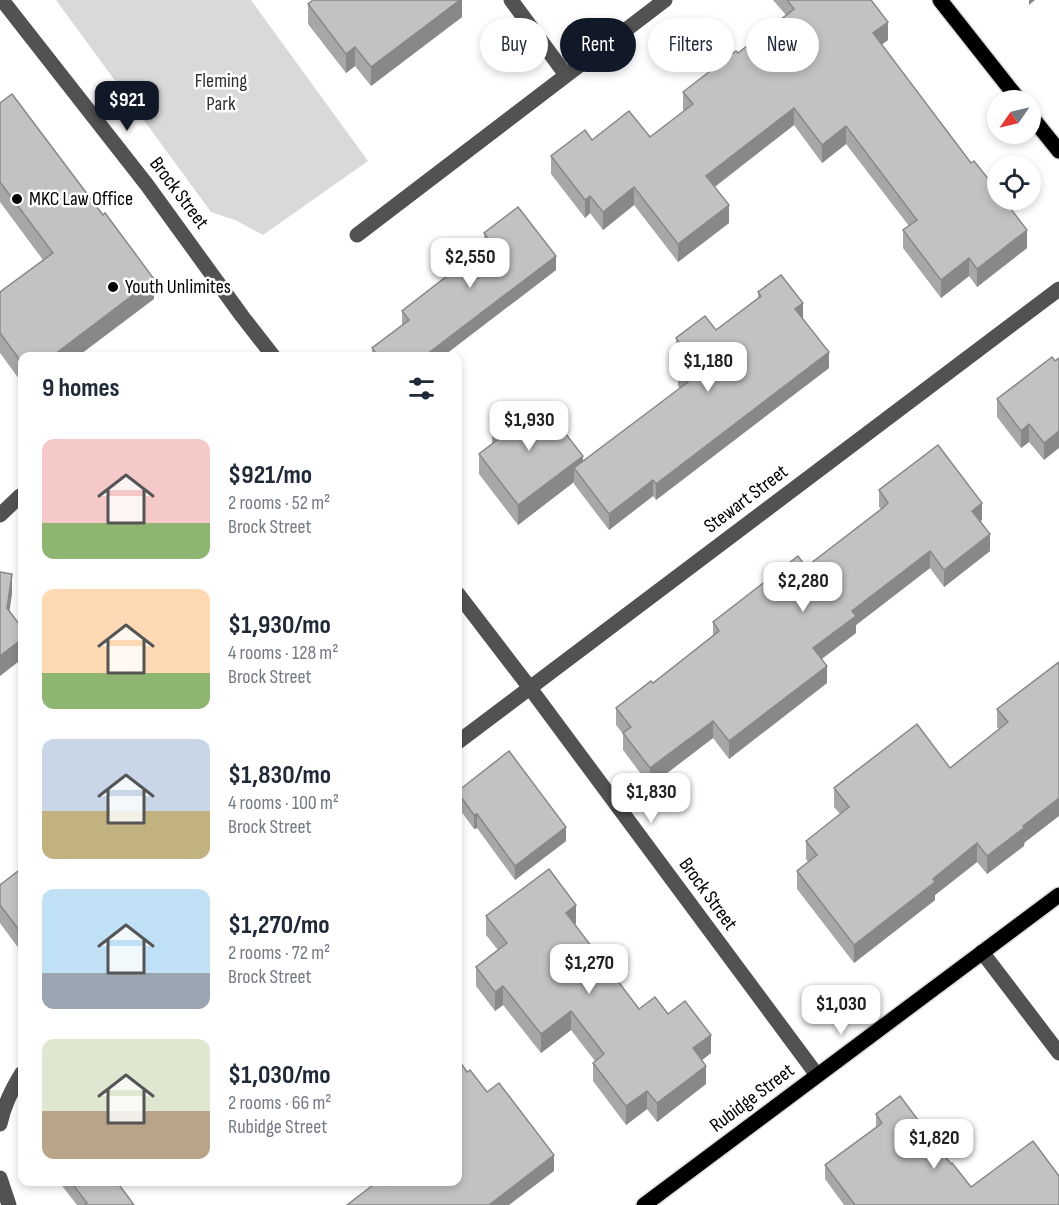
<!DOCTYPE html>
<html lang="en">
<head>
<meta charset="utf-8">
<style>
	body { margin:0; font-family:"Sofia Sans Condensed",sans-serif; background:#f2f2f3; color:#1f2937; height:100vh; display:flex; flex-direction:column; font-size:22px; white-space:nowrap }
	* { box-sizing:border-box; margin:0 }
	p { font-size:20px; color:#747a83 }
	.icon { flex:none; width:33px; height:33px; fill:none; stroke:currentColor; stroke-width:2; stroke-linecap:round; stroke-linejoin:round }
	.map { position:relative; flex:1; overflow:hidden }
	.drawer { position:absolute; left:18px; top:352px; width:444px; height:834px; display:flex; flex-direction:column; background:#fff; border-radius:12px; box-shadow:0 3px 9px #0003 }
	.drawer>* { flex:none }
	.top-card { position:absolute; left:480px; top:18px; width:489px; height:54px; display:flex; gap:12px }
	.needle { width:39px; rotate:236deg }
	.controls { position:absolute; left:987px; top:90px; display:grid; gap:12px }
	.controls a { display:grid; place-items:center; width:54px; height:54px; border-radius:50%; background:#fff; box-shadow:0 3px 9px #0003; font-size:30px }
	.price { position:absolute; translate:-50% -51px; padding:0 14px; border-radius:12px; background:#fff; color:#222; font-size:20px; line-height:39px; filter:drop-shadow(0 2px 3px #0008) }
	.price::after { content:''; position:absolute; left:50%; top:36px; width:18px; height:14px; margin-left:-9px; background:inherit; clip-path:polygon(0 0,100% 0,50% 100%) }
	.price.active { background:#111827; color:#fff }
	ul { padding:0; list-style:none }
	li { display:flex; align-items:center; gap:18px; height:150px; padding:0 24px }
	li span { display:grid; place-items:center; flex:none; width:168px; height:120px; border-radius:12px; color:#555 }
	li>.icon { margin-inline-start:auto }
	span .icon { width:72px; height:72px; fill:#fffc; stroke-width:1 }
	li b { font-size:26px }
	h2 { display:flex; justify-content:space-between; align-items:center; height:72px; padding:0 24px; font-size:26px }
	.pill { padding:0 21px; border-radius:27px; background:#fff; box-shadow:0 3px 9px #0003; font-size:21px; line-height:54px }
	.pill.active { background:#111827; color:#fff }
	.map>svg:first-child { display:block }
</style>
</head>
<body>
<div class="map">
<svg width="1059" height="1205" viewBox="0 0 1059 1205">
	<rect width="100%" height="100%" fill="#fff"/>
	<!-- green -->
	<polygon fill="#d9d9d9" points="56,0 251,0 368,161 263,235 235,220 211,212"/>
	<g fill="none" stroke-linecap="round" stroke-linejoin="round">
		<!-- major casing -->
		<g stroke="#dbdbdb" stroke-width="18">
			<g id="major">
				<polyline points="940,0 1019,100"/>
				<polyline points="1030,115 1059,151"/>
				<polyline points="644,1205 1059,895"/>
			</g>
		</g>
		<!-- minor -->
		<g stroke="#525252" stroke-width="15">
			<polyline points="2,0 147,185 242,316 274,357"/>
			<polyline points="511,0 566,75"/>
			<polyline points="357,235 665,0"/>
			<polyline points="0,515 20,496"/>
			<polyline points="458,594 530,688 817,1075"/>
			<polyline points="458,742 1059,289"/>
			<polyline points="982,952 1059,1053"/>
			<path d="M0 1124C4 1104 12 1089 22 1073"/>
			<polyline points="0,1178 9,1205"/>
		</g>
		<!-- major -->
		<use href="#major" stroke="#000" stroke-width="15"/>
	</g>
	<!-- wall -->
	<g fill="#a7a7a7">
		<polygon points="462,0 462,17 371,86 355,66 346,73 308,24 308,4"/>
		<polygon points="773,0 871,0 888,40 882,44 1027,248 977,287 969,276 941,298 903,248 903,230 909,226 846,144 822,163 794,125 715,187 729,223 678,262 634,205 603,230 590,213 585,218 551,174 551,156 592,140 650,137 684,111 683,109 683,92 738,53 786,15"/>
		<polygon points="0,103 154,299 22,357 22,383 0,353 0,292 43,260 0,202"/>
		<polygon points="484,233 556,270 442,357 372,357 372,348 402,325 402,311 484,247"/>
		<polygon points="758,292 803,319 829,368 656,500 653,496 609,530 574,484 574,482 518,525 479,474 479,454 492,444 492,424 524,420 583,462 680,388 678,386 678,370 684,366 676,355 676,338 716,330 758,298"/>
		<polygon points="1055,361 1044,460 1029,442 1021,448 997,417 997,399"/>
		<polygon points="879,490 982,520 980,521 990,551 944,587 930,568 856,625 856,633 822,659 827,683 729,759 713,738 650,786 623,750 623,734 616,725 616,708 653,683 713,636 713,622 806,567 881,509 879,507"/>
		<polygon points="1059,662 1024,846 987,874 977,862 935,895 935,900 854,963 797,889 797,871 808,862 806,859 806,841 840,814 834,807 834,788 950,768 999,729 997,727 997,709"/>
		<polygon points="458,791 566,841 515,880 477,828 474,829 458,807"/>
		<polygon points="22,868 22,953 0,923 0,885"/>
		<polygon points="486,916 576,923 575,925 639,1009 668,1014 711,1053 702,1060 706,1084 657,1122 647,1109 626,1125 593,1081 593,1063 595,1061 571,1030 541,1053 503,1005 495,1011 476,986 476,967 498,950 486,935"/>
		<polygon points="22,1112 22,1133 20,1130 20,1114"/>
		<polygon points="876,1114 951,1164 971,1187 1059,1205 844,1205 825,1179 825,1165 876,1127"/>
		<polygon points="59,1182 117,1182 134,1205 77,1205"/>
	</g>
	<!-- shaded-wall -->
	<g fill="#888">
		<polygon points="460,0 462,0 462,17 371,86 371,67"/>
		<polygon points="1029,0 1035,0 1029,5"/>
		<polygon points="888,22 888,40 873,51 873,33"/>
		<polygon points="355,47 355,66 346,73 346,54"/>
		<polygon points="794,108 794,125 706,193 706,176"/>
		<polygon points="846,126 846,144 822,163 822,145"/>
		<polygon points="634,187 634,205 603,230 603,212"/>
		<polygon points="590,196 590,213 585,218 585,200"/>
		<polygon points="729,205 729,223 678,262 678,244"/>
		<polygon points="1027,230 1027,248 977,287 977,269"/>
		<polygon points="556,256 556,270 442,357 430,357 430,352"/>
		<polygon points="969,258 969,276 941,298 941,280"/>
		<polygon points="154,279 154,299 77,357 51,357"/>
		<polygon points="803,303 803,319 795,309"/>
		<polygon points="829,352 829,368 656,500 656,484"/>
		<polygon points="1029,424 1029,442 1021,448 1021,431"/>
		<polygon points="1059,431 1059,448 1044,460 1044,443"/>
		<polygon points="583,456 583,476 574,468 574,482 518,525 518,505"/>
		<polygon points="653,480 653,496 609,530 609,514"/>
		<polygon points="982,503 982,520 972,528 972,511"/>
		<polygon points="990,534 990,551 944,587 944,570"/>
		<polygon points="930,551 930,568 856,625 856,633 813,665 813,648 852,611"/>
		<polygon points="12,574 12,594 7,628 7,608"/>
		<polygon points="22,639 22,659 0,676 0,656"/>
		<polygon points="827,666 827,683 729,759 729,741"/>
		<polygon points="713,721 713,738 650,786 650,768"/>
		<polygon points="1059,798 1059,816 1024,843 1024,846 987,874 987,856 1023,826"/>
		<polygon points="477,814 477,828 474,829 474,815"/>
		<polygon points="566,827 566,841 515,880 515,866"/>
		<polygon points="977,843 977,862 935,895 935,900 854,963 854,945"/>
		<polygon points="576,905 576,923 566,932 566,913"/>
		<polygon points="503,986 503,1005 495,1011 495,992"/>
		<polygon points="571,1011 571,1030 541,1053 541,1034"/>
		<polygon points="711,1035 711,1053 693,1067 693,1048"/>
		<polygon points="706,1066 706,1084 657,1122 657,1103"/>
		<polygon points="647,1091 647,1109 626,1125 626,1106"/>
		<polygon points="554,1155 554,1171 509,1205 489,1205"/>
	</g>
	<!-- building -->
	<g fill="#c2c2c2" stroke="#888" stroke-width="1.5">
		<polygon points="313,0 460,0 371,67 355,47 346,54 308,4"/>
		<polygon points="787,0 871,0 888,22 873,33 971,163 974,161 998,191 998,200 1004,200 1027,230 977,269 969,258 941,280 903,230 917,220 846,126 822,145 794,108 706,176 729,205 678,244 634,187 603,212 590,196 585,200 551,156 585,130 592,140 629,111 650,137 693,104 683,92 736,51 738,53 794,9"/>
		<polygon points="12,94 103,215 105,213 154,279 51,357 22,357 22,363 0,333 0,292 53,253 0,182 0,103"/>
		<polygon points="518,207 556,256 430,352 434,357 379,357 372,348 409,320 402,311 491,242 484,233"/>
		<polygon points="781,275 803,303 795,309 829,352 656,484 653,480 609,514 574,468 688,382 678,370 692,360 676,338 705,316 716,330 761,296 758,292"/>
		<polygon points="1052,357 1055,361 1059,358 1059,431 1044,443 1029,424 1021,431 997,399"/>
		<polygon points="543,405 583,456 518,505 479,454 501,437 492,424 515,407 524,420"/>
		<polygon points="938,445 982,503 972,511 990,534 944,570 930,551 852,611 856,616 813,648 827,666 729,741 713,721 650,768 623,733 631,727 616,708 651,681 653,683 719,631 713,622 798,556 806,567 884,507 888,503 879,490"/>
		<polygon points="0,572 12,574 7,608 22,628 22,639 0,656"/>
		<polygon points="1059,662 1059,798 1023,826 1024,828 987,856 977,843 933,879 935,882 854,945 797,871 817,855 806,841 849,807 834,788 917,724 950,768 1008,722 997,709"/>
		<polygon points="509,751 566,827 515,866 477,814 474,815 458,793 458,791"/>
		<polygon points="22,868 22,934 0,905 0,885"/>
		<polygon points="549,869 576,905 566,913 639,1009 655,997 668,1014 685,1001 711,1035 693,1048 706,1066 657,1103 647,1091 626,1106 593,1063 604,1054 571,1011 541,1034 503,986 495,992 476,967 507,943 486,916"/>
		<polygon points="458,1059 467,1072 470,1070 487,1092 499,1083 554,1155 489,1205 347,1205 377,1182 389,1182 391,1185 394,1182 458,1182"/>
		<polygon points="900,1096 951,1164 952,1163 971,1187 1033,1141 1059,1176 1059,1205 855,1205 825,1165 882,1123 876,1114"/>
		<polygon points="71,1182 117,1182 134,1205 85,1205 87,1203"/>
	</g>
	<!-- markers -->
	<g fill="#000" stroke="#fff" stroke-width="2">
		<circle cx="17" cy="199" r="6"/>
		<circle cx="113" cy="287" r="6"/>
	</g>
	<g text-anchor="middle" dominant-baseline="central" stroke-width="5" stroke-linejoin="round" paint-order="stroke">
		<!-- park labels -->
		<g font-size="20" fill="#303030" stroke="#fff">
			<text x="221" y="81">Fleming<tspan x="221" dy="23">Park</tspan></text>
		</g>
		<!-- street labels -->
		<g font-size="20" fill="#000" stroke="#fff">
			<text transform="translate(179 193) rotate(53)">Brock Street</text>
			<text transform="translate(746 499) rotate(-37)">Stewart Street</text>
			<text transform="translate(708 894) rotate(54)">Brock Street</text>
			<text transform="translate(752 1098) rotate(-37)">Rubidge Street</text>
		</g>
		<!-- poi labels -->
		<g font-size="20" fill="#000" stroke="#fff" text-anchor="start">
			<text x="29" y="199">MKC Law Office</text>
			<text x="125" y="287">Youth Unlimites</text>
		</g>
	</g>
</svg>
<div class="controls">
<a><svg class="needle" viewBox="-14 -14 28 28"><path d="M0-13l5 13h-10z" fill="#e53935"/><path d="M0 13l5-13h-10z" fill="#747a83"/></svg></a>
<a><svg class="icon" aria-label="locate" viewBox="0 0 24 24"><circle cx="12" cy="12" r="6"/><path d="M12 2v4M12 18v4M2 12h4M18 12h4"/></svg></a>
</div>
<b class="price active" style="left:127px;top:132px">$921</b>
<b class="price" style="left:470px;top:289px">$2,550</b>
<b class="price" style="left:708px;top:393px">$1,180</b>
<b class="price" style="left:529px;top:452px">$1,930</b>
<b class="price" style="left:803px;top:613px">$2,280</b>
<b class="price" style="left:651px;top:824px">$1,830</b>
<b class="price" style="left:589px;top:995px">$1,270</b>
<b class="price" style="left:841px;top:1036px">$1,030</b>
<b class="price" style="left:934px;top:1170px">$1,820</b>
<div class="top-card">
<a class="pill">Buy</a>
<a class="pill active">Rent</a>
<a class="pill">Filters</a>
<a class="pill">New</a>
</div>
<section class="drawer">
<h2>9 homes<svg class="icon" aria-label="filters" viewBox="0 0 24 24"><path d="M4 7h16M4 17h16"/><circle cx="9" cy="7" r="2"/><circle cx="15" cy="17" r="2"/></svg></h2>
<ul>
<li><span style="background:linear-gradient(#f6c9c9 70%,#8fb573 0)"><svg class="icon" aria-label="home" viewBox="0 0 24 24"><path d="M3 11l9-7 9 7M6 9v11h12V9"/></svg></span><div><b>$921/mo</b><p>2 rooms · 52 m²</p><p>Brock Street</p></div></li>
<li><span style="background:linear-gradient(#ffd9b3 70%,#8fb573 0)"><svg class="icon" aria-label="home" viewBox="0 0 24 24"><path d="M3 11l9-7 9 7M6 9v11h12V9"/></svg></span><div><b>$1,930/mo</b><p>4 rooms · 128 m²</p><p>Brock Street</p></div></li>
<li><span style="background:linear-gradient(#c9d6e8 60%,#c2b280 0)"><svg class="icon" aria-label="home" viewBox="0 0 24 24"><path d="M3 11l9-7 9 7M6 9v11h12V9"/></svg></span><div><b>$1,830/mo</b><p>4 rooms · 100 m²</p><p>Brock Street</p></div></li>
<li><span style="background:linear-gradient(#bfe0f5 70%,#9aa5b1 0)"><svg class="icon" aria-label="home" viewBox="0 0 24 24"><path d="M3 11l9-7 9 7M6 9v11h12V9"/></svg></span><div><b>$1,270/mo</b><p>2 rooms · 72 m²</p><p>Brock Street</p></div></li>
<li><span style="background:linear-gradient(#dfe7d0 60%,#b9a48a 0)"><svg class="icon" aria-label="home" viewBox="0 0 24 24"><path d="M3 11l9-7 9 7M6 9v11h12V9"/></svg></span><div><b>$1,030/mo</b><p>2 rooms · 66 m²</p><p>Rubidge Street</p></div></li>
</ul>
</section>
</div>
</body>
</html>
